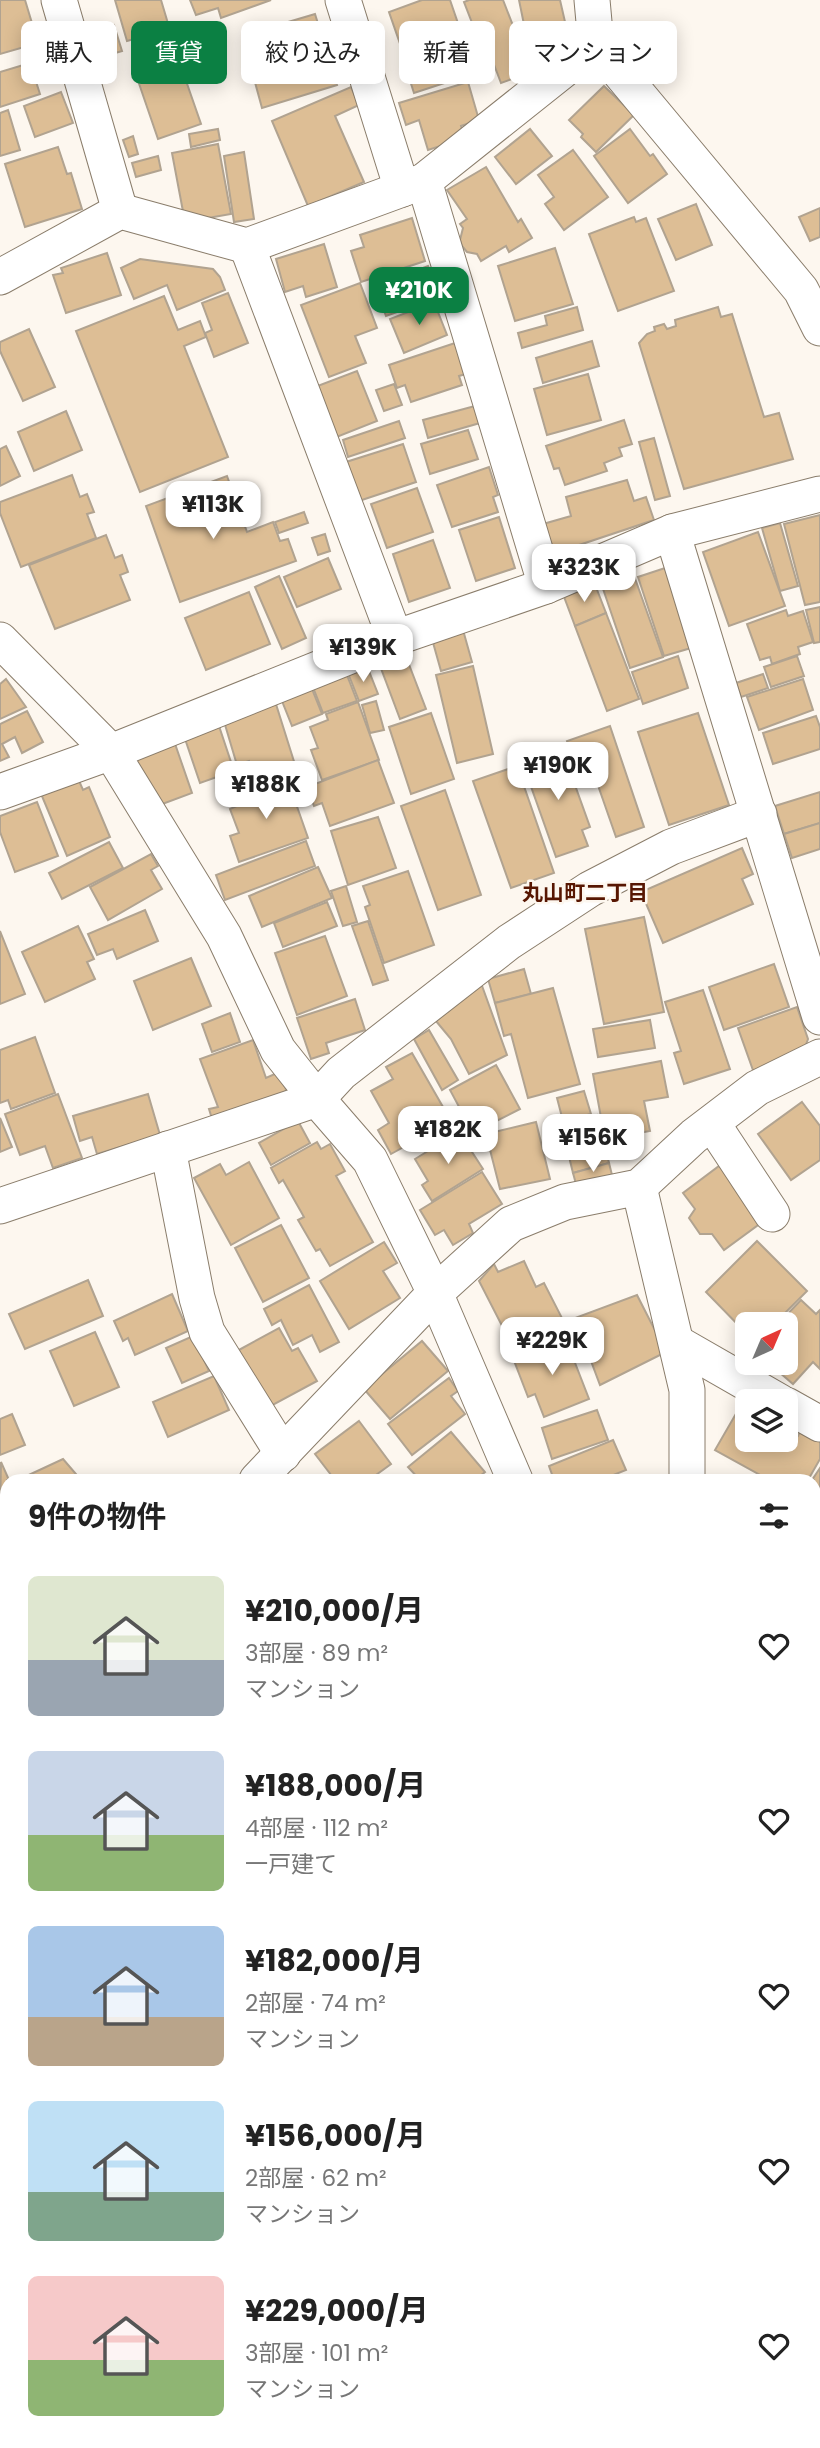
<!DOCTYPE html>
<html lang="ja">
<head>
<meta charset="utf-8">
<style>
	body { margin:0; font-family:Poppins,"Noto Sans JP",sans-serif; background:#f6f6f6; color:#222; height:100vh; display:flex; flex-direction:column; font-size:26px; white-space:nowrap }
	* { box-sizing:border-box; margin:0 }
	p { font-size:23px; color:#767676 }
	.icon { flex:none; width:38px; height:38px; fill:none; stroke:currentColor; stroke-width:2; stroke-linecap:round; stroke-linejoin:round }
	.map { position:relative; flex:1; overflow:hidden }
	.panel { position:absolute; left:0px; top:1474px; width:821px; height:975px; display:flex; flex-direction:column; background:#fff; border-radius:21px 21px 0 0; box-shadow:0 4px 18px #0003 }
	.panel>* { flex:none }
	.guide { position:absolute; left:21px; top:21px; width:779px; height:63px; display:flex; gap:14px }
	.needle { width:46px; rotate:44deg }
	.buttons { position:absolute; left:735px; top:1312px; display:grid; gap:14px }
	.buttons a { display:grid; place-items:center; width:63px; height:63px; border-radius:10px; background:#fff; box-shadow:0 4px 18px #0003; font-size:35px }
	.price { position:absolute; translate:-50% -60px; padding:0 16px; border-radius:14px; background:#fff; color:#222; font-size:23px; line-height:46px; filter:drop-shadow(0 2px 4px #0008) }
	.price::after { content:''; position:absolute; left:50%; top:42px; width:21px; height:16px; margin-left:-10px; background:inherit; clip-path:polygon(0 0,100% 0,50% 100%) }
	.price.active { background:#0b8043; color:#fff }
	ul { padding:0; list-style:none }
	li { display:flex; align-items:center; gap:21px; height:175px; padding:0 28px }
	li span { display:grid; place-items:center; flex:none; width:196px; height:140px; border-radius:10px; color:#555 }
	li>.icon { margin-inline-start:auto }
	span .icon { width:84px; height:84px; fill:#fffc; stroke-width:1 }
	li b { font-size:30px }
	h2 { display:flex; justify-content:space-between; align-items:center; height:84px; padding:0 28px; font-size:30px }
	.pill { padding:0 24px; border-radius:10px; background:#fff; box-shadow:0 4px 18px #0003; font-size:24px; line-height:63px }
	.pill.active { background:#0b8043; color:#fff }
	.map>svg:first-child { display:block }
</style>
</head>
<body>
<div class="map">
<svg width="820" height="2448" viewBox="0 0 820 2448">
	<rect width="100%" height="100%" fill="#fdf7ef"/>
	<!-- building -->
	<g fill="#ddbe95" stroke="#b1a390" stroke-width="2">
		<polygon points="0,0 25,0 38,43 0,54"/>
		<polygon points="115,0 161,0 172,37 147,44 145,36 127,41"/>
		<polygon points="190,0 271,0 221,18 218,8 196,15"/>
		<polygon points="422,0 450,0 463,38 405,58 389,12"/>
		<polygon points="469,0 503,0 531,72 501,83 493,62 488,64 464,2"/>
		<polygon points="519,0 560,0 568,35 528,44"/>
		<polygon points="315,14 337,85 262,108 253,75 263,71 251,33"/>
		<polygon points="114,25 122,51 98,58 90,32"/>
		<polygon points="468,42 478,72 414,93 404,62"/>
		<polygon points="177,55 201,124 158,139 134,69"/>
		<polygon points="30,63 40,94 0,107 0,72"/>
		<polygon points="468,82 479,120 461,126 463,132 456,141 428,150 419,120 406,125 399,103"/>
		<polygon points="604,86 634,115 596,152 581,137 583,134 569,120"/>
		<polygon points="351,87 359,105 335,116 364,182 308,206 272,121"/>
		<polygon points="61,92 73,123 35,137 24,106"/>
		<polygon points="8,110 20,150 0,156 0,113"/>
		<polygon points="218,129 220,140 191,147 189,134"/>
		<polygon points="530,129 552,156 516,184 495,157"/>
		<polygon points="630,129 650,156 653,154 667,174 628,203 594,156"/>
		<polygon points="133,136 138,154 129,157 123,140"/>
		<polygon points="218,144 231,214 185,222 172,153"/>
		<polygon points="58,147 67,174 71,173 82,209 25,227 5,164"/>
		<polygon points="573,150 608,197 564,230 545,204 554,197 538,175"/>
		<polygon points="244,152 254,219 234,222 224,156"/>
		<polygon points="158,156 161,170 136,177 132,163"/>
		<polygon points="486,167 518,222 521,219 532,238 509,252 506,246 481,261 477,254 467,252 462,246 460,240 463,228 460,224 467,219 447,190"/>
		<polygon points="696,204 712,245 676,260 658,219"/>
		<polygon points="820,208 820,237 810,241 799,217"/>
		<polygon points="634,217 636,222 646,218 674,291 618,311 589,234"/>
		<polygon points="412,218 425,261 361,282 351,251 364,247 360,235"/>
		<polygon points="324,244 337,287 306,297 303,286 285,292 276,259"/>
		<polygon points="555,248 573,304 515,321 498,266"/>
		<polygon points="107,253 121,295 66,313 53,275 63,273 61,268"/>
		<polygon points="140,259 213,269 220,277 225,290 177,310 167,285 134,299 121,268"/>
		<polygon points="428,266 439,297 386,316 375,286"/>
		<polygon points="360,283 377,328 355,336 366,363 329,377 301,305"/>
		<polygon points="228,293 248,343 214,357 205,333 212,330 202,303"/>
		<polygon points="164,296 178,330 200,321 206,337 184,346 228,457 140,492 76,331"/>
		<polygon points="434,302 447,335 404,353 390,319"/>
		<polygon points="577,307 583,330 522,348 518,333 547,325 545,316"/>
		<polygon points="718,307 721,317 732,314 764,417 779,413 793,459 684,489 639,343 647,334 655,331 654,327 664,324 667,329 676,326 675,320"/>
		<polygon points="29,329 55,387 23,401 0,351 0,342"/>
		<polygon points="592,341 599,366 543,383 536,358"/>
		<polygon points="458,342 469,373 459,376 462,385 411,402 405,385 397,388 389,365"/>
		<polygon points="357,371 377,421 334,438 307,390"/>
		<polygon points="588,374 601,420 547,435 534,389"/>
		<polygon points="394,384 402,405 384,411 376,390"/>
		<polygon points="475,406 480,423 428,438 423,420"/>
		<polygon points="66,411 82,450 34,471 18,432"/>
		<polygon points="624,420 632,444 619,448 622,456 604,463 607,471 565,485 559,468 554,469 546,446"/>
		<polygon points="399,421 405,438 348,457 343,440"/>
		<polygon points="468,430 478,459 430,474 421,444"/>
		<polygon points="654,438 670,496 655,500 639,442"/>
		<polygon points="403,444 416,482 359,501 346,462"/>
		<polygon points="6,446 20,476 0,486 0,449"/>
		<polygon points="489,467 498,495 493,497 498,512 452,527 437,485"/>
		<polygon points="72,475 80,497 87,494 94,512 87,514 96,538 21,567 0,513 0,502"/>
		<polygon points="227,476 247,532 273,522 280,541 288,539 296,561 180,602 146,506"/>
		<polygon points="627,480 634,501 646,497 654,520 558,552 548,542 543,524 571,516 566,497"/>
		<polygon points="417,488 433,532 387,548 371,504"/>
		<polygon points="304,512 308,523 279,533 275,522"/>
		<polygon points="820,515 820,602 805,605 784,524"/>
		<polygon points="499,517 515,568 476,581 459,530"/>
		<polygon points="780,523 798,586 780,591 762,528"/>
		<polygon points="758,532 785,606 729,626 703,552"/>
		<polygon points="325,534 330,551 318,555 312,538"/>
		<polygon points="106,535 115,558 122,555 128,572 120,575 130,600 55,629 29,565"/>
		<polygon points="433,540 450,588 409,602 393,554"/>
		<polygon points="328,558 341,589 297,607 284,577"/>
		<polygon points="665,568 691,648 664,656 638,577"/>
		<polygon points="632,570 663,657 630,668 600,580"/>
		<polygon points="279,576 306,638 282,649 255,587"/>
		<polygon points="594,582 606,613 575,626 563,594"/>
		<polygon points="249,592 270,644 206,670 185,618"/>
		<polygon points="820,607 820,642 814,643 806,610"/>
		<polygon points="786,610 788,616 803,611 813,642 798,647 800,654 772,664 770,657 760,660 747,624"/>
		<polygon points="606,613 639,699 607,711 575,626"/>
		<polygon points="463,630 472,662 441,671 432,639"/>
		<polygon points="405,654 426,709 400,719 379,663"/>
		<polygon points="678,656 688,688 643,704 632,672"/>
		<polygon points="797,656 804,676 771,687 764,667"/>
		<polygon points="367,666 378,694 359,701 348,673"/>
		<polygon points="473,666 493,754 457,763 436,675"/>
		<polygon points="345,670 357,701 323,713 311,682"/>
		<polygon points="763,674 768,688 741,697 736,683"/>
		<polygon points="6,679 26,707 0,719 0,684"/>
		<polygon points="803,679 813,710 759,730 747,697"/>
		<polygon points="310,684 322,714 292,726 280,696"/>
		<polygon points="275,701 297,771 257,783 249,761 237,765 223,718"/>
		<polygon points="376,701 384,730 370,733 362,705"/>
		<polygon points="358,702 379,760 322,780 311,750 318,748 310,727 328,720 326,714"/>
		<polygon points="27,711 43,742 22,753 15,737 2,744 9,757 0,761 0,724"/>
		<polygon points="214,711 234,771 200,783 183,733"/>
		<polygon points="431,713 454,779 411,794 389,727"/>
		<polygon points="698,713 729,805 669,825 638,732"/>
		<polygon points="816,716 820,727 820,749 773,764 763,733"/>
		<polygon points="610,726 644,827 616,837 594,774 580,779 567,741"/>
		<polygon points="173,738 192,793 157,806 127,754"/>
		<polygon points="562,749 590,827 582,830 588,846 556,857 523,764"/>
		<polygon points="378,760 394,803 330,826 322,803 314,806 307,787"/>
		<polygon points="517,766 554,873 511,888 473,781"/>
		<polygon points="76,774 83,790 89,787 110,837 67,856 39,789"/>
		<polygon points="287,778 308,838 239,862 230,836 239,833 230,809 239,805 236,796"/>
		<polygon points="445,790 481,895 438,910 401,806"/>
		<polygon points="820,792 820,823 784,834 775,806"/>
		<polygon points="37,802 58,856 15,872 0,832 0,816"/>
		<polygon points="378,817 396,868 348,885 331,831"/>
		<polygon points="820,823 820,849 792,858 784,834"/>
		<polygon points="306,841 315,866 225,900 216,875"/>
		<polygon points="109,842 123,868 62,899 49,873"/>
		<polygon points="742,848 753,874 742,879 753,904 663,943 641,892"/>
		<polygon points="151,854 158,866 151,870 162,889 108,920 90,887"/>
		<polygon points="318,867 332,898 262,927 249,896"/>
		<polygon points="408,871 434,945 384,963 365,907 370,905 363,886"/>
		<polygon points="346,886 357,922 343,926 331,891"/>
		<polygon points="327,902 337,926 283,947 274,923"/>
		<polygon points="145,910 158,941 117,959 113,949 97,955 88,934"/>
		<polygon points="644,917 664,1012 604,1024 585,929"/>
		<polygon points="368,921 388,980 373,985 352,926"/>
		<polygon points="78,926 94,959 87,962 95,979 45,1002 22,952"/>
		<polygon points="0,931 25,994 0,1004"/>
		<polygon points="325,936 347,996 297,1015 275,953"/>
		<polygon points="191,958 211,1006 153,1030 134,981"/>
		<polygon points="774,964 789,1007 724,1030 709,987"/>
		<polygon points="524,969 531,994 495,1003 488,979"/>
		<polygon points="481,983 507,1055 469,1074 451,1039 436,1021"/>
		<polygon points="553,988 580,1084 528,1098 511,1034 504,1036 495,1003"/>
		<polygon points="703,990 730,1069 684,1084 674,1053 681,1051 665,1002"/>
		<polygon points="355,999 365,1030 326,1043 329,1053 311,1059 297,1018"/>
		<polygon points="797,1007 808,1039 802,1056 754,1073 738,1028"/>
		<polygon points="230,1013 240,1042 212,1052 202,1024"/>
		<polygon points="650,1020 655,1048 598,1057 593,1029"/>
		<polygon points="429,1030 458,1080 442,1090 414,1039"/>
		<polygon points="35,1037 55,1093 11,1109 8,1100 0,1103 0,1050"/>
		<polygon points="253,1040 266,1078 277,1073 286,1089 284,1099 213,1122 209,1109 218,1107 200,1059"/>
		<polygon points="412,1053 447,1114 413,1134 416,1140 391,1154 378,1130 389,1123 371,1091 393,1079 386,1067"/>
		<polygon points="661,1061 668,1097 644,1101 650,1131 605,1139 593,1074"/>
		<polygon points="496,1065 520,1109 473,1133 450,1090"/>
		<polygon points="584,1091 591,1114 563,1121 557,1098"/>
		<polygon points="58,1094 82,1158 53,1168 45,1146 20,1155 5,1114"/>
		<polygon points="148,1094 160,1135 97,1154 92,1137 80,1141 73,1116"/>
		<polygon points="802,1102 820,1126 820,1160 791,1180 758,1134"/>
		<polygon points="597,1115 609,1163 573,1173 561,1124"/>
		<polygon points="0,1118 12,1147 0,1152"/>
		<polygon points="298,1121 310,1143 271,1165 259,1143"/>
		<polygon points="536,1122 550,1179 500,1189 486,1134"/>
		<polygon points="459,1132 483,1169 432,1201 422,1185 428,1181 415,1159"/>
		<polygon points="317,1142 321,1149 330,1144 345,1171 336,1176 373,1242 330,1266 320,1249 316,1251 298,1220 304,1217 283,1180 279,1183 271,1168"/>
		<polygon points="249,1162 279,1218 231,1245 194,1178 220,1164 226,1175"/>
		<polygon points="609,1163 612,1175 576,1184 573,1173"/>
		<polygon points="723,1163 765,1220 724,1250 712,1234 700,1234 689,1218 695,1209 683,1193"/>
		<polygon points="482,1172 502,1204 469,1224 473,1233 453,1245 444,1230 435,1235 420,1210"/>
		<polygon points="281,1225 309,1278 263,1302 235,1248"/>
		<polygon points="757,1241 807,1291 773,1325 747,1325 747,1334 706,1292"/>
		<polygon points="384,1242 397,1263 383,1271 400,1298 349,1329 320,1281"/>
		<polygon points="524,1261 536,1287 544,1283 565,1324 514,1349 479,1281 494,1264 498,1272"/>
		<polygon points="88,1280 103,1316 25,1349 9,1314"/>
		<polygon points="309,1285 339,1342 320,1352 312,1335 293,1345 281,1320 272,1325 264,1309"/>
		<polygon points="172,1294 188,1331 135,1355 128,1338 123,1341 114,1321"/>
		<polygon points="637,1295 666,1352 600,1385 575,1318"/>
		<polygon points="801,1300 816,1314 820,1310 820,1369 813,1362 793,1384 772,1366 761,1376 738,1364 747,1355 747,1363 786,1363 786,1325 777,1325"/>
		<polygon points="279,1328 292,1351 298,1348 317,1381 269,1407 237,1351"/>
		<polygon points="95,1332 119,1387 74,1406 50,1351"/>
		<polygon points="193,1336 209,1371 182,1383 166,1348"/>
		<polygon points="565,1337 589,1399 544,1417 535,1394 528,1397 513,1358"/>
		<polygon points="422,1341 448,1371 390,1419 364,1389"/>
		<polygon points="214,1376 229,1410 168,1437 153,1402"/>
		<polygon points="449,1378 458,1391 451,1396 465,1414 412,1455 388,1424"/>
		<polygon points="741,1405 747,1408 747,1440 786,1440 786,1430 798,1436 802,1428 820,1438 820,1459 808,1480 769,1480 715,1450"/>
		<polygon points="597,1410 608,1440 552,1459 542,1428"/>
		<polygon points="12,1414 25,1445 0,1455 0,1419"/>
		<polygon points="359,1421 391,1464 369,1480 335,1480 315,1454"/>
		<polygon points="451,1432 485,1472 475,1480 420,1480 408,1467"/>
		<polygon points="613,1440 626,1470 601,1480 554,1480 549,1466"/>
		<polygon points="63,1459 81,1480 87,1476 91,1480 18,1480"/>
		<polygon points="1,1462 9,1480 7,1480 7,1505 0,1508"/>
		<polygon points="820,1468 820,1520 814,1516 814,1480 812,1480"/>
		<polygon points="814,1529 820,1533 820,1567 816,1573 814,1572"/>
		<polygon points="0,1639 7,1648 7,1660 0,1665"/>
		<polygon points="7,1661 7,1682 0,1687 0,1666"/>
		<polygon points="820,1668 820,1715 819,1712 814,1715 814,1671"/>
		<polygon points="7,1685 7,1716 0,1707 0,1690"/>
		<polygon points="0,1708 7,1717 7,1749 0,1754"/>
		<polygon points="820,1887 820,1947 814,1944 814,1901"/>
		<polygon points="814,2057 820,2060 820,2105 814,2118"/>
		<polygon points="7,2270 7,2327 5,2331 0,2328 0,2284"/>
		<polygon points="814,2290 820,2292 820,2341 814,2339"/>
		<polygon points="550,2441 595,2441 606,2446 605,2448 549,2448"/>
	</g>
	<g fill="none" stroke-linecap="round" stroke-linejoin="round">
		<!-- highway-tunnel -->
		<polyline stroke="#d9d4cc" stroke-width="38" stroke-dasharray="38 19" stroke-linecap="butt" points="0,2441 21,2448"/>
		<!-- street casing -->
		<g stroke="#8a7d6b" stroke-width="37">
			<g id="street">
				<polyline points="59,0 120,211"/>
				<polyline points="343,0 402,189"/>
				<polyline points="596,44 801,290 820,328"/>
				<polyline points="424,181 546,586"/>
				<polyline points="247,246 395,638"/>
				<polyline points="0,277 120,211 247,246 424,181 596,44 592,0"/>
				<polyline points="672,532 820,1017"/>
				<polyline points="0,640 111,752 224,936 278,1050 317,1099 370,1160 435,1293 515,1480"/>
				<polyline points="0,792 111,752 395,638 546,586 672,532 820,494"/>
				<polyline points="712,1123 772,1214"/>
				<polyline points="168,1149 197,1298 207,1332 283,1454"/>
				<polyline points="639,1187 687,1390 687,1480"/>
				<polyline points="0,1206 317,1099 341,1073 509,942 590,889 671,847 759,814"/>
				<polyline points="677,1343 780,1402"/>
				<polyline points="786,1405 820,1424"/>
				<polyline points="257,1480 435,1293 511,1224 565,1202 639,1187 694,1136 757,1088 820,1057"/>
				<polyline points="0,1597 7,1608"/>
				<polyline points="814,1764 820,1764"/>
				<polyline points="0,1815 7,1807"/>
				<polyline points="0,2066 7,2065"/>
				<polyline points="814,2254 820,2255"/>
			</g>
		</g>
		<!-- secondary casing -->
		<g stroke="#8a7d6b" stroke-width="40">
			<g id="secondary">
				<polyline points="814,1812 820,1798"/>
				<polyline points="0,1906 7,1916"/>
				<polyline points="0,2415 7,2417"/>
				<polyline points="77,2441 97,2448"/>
				<polyline points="357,2441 359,2448"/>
				<polyline points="523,2448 526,2441"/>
			</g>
		</g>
		<!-- street -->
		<use href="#street" stroke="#fff" stroke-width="35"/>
		<!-- secondary -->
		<use href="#secondary" stroke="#faebe6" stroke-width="38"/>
	</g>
	<g text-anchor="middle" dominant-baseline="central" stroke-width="5" stroke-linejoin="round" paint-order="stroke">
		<!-- neighbourhood labels -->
		<g font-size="21" font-weight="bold" fill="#571602" stroke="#fdf7ef">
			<text x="585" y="892">丸山町二丁目</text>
		</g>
	</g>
</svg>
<div class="buttons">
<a><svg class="needle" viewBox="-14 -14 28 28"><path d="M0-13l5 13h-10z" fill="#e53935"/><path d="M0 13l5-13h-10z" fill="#767676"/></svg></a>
<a><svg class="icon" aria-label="layers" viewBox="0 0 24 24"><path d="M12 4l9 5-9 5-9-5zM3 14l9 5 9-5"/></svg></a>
</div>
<b class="price active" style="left:419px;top:327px">¥210K</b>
<b class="price" style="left:213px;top:541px">¥113K</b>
<b class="price" style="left:584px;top:604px">¥323K</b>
<b class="price" style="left:363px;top:684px">¥139K</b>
<b class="price" style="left:558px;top:802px">¥190K</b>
<b class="price" style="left:266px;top:821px">¥188K</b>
<b class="price" style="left:448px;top:1166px">¥182K</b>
<b class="price" style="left:593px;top:1174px">¥156K</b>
<b class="price" style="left:552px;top:1377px">¥229K</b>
<div class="guide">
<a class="pill">購入</a>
<a class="pill active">賃貸</a>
<a class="pill">絞り込み</a>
<a class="pill">新着</a>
<a class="pill">マンション</a>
</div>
<section class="panel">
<h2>9件の物件<svg class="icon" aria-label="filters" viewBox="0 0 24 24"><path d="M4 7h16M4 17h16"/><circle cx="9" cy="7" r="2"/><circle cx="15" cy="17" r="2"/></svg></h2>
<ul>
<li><span style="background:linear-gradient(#dfe7d0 60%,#9aa5b1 0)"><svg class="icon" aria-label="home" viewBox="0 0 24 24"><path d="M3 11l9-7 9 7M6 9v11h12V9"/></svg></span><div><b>¥210,000/月</b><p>3部屋 · 89 m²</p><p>マンション</p></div><svg class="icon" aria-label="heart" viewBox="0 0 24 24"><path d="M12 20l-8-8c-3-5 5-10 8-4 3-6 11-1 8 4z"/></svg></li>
<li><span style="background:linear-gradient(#c9d6e8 60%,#8fb573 0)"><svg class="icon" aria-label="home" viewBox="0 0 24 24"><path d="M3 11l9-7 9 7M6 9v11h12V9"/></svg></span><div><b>¥188,000/月</b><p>4部屋 · 112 m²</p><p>一戸建て</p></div><svg class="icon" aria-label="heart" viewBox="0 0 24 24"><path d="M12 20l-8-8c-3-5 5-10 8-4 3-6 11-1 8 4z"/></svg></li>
<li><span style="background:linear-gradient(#a9c7e8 65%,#b9a48a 0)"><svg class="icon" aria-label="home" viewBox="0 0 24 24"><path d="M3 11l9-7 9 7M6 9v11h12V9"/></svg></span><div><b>¥182,000/月</b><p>2部屋 · 74 m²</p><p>マンション</p></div><svg class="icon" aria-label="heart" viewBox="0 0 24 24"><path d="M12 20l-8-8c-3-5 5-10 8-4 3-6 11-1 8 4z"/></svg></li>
<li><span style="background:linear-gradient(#bfe0f5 65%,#7fa58c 0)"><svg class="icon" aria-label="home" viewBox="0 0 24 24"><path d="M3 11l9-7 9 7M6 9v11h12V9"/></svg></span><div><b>¥156,000/月</b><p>2部屋 · 62 m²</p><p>マンション</p></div><svg class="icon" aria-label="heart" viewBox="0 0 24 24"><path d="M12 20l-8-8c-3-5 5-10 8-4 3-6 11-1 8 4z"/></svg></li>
<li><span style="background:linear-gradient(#f6c9c9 60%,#8fb573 0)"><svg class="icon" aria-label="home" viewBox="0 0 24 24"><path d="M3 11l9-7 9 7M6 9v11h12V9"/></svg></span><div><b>¥229,000/月</b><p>3部屋 · 101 m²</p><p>マンション</p></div><svg class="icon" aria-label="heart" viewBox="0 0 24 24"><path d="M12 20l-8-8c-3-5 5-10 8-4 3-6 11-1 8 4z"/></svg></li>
</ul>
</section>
</div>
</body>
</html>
